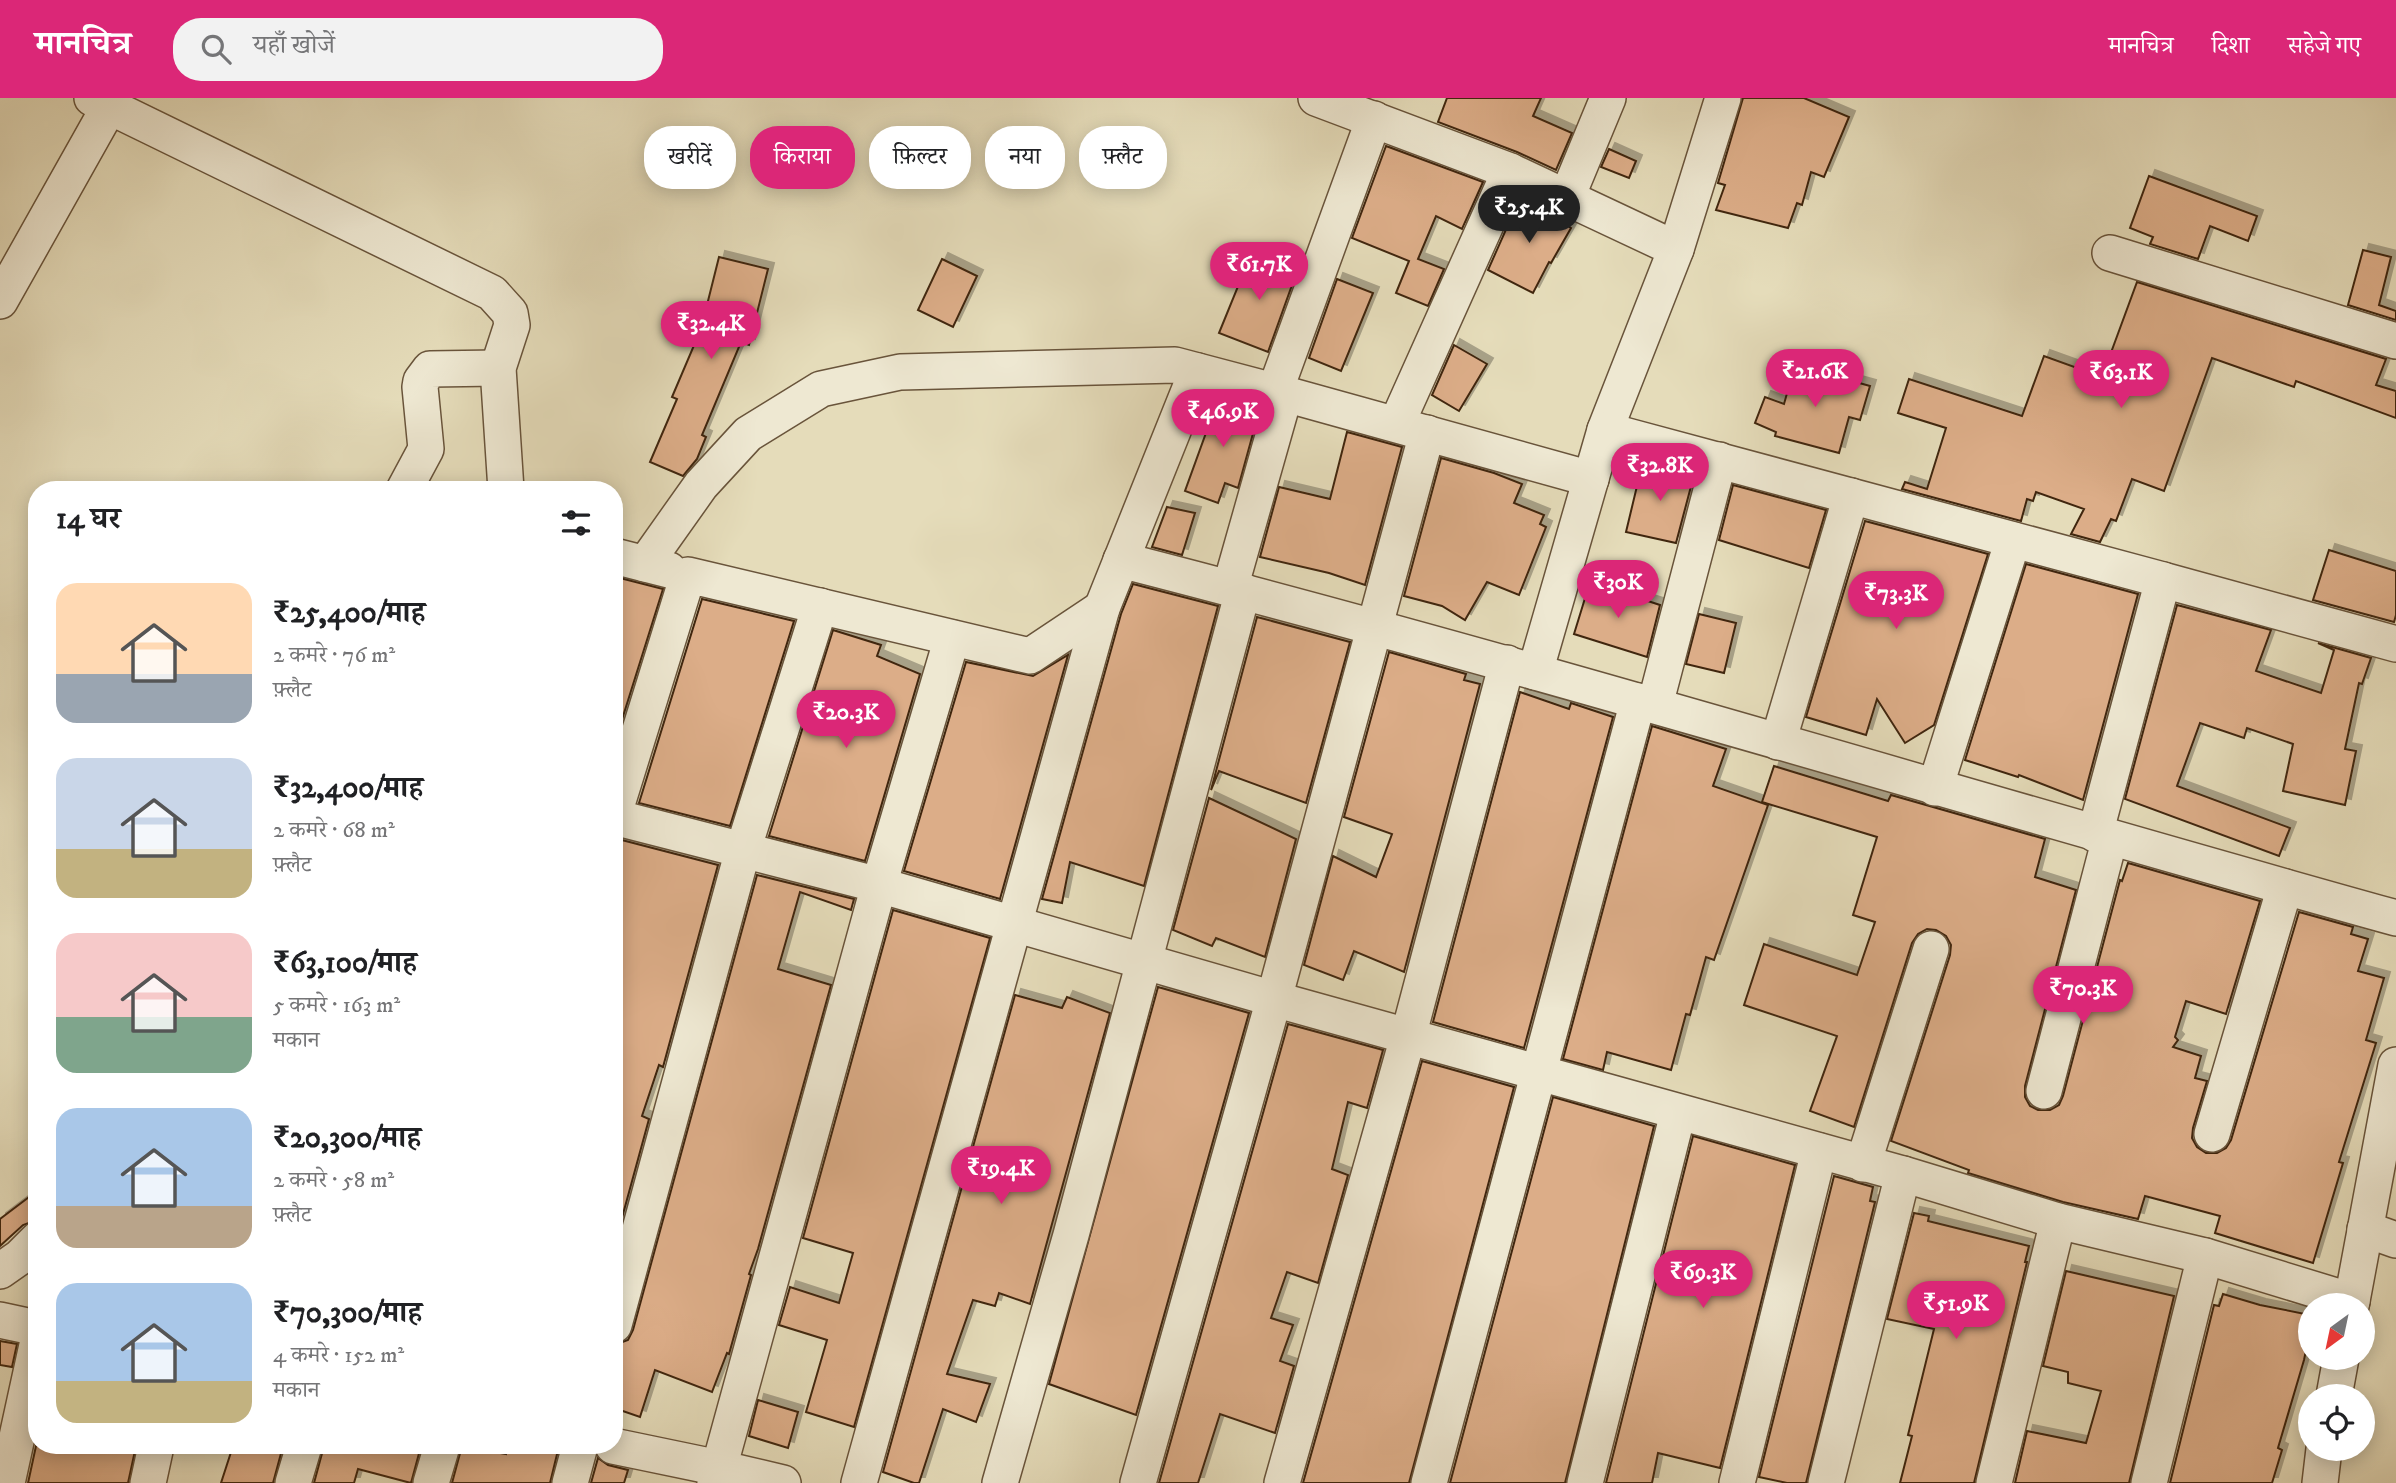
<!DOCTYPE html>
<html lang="hi">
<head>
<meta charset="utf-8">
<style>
	body { margin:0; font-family:"IM FELL DW Pica","Noto Serif Devanagari",serif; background:#f2f2f2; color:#202124; height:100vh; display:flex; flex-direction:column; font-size:26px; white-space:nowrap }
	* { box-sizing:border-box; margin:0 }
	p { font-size:23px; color:#757577 }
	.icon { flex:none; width:38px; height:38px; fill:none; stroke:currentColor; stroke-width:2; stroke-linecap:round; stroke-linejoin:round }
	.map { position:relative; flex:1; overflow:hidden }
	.side { position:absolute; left:28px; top:383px; width:595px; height:973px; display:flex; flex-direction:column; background:#fff; border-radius:28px; box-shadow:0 4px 18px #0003 }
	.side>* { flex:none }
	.top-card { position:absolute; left:644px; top:28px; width:665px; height:63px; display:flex; gap:14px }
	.needle { width:46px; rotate:213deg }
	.buttons { position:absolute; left:2298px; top:1195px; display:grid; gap:14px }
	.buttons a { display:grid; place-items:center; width:77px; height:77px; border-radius:50%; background:#fff; box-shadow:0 4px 18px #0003; font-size:35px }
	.price { position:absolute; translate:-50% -60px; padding:0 16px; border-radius:24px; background:#db2777; color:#fff; font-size:23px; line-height:46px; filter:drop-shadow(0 2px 4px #0008) }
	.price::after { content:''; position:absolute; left:50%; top:42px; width:21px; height:16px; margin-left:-10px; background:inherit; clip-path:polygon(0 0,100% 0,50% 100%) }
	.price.selected { background:#222; color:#fff }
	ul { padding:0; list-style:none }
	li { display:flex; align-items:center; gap:21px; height:175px; padding:0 28px }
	li span { display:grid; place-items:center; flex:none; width:196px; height:140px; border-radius:21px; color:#555 }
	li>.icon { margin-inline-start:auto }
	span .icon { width:84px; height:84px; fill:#fffc; stroke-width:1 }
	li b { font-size:30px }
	h2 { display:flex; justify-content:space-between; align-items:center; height:84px; padding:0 28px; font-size:30px }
	.tag { padding:0 24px; border-radius:28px; background:#fff; box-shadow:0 4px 18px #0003; font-size:24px; line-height:63px }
	.tag.selected { background:#db2777; color:#fff }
	header { display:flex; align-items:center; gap:42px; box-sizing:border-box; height:98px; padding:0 35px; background:#db2777; color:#fff }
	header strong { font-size:33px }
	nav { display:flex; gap:38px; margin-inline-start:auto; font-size:24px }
	.search { width:490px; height:63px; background:#f2f2f2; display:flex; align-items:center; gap:18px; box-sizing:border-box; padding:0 24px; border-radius:28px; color:#757577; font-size:26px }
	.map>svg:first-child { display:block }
</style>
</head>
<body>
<header>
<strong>मानचित्र</strong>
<div class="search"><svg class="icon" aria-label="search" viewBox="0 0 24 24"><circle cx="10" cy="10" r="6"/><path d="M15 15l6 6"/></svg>यहाँ खोजें</div>
<nav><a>मानचित्र</a><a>दिशा</a><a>सहेजे गए</a></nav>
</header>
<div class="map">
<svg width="2396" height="1385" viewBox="0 0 2396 1385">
	<defs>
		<filter id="shadow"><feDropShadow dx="6" dy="-6" stdDeviation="0" flood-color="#0004"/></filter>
	</defs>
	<rect width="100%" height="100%" fill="#e5dcba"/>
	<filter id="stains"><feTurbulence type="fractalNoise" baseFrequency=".00286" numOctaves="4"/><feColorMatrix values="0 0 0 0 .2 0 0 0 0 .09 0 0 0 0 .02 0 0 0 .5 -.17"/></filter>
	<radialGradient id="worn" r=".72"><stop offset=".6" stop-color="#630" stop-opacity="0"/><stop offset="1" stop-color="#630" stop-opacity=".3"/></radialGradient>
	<!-- building -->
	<g fill="#dcad88" stroke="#402611" stroke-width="2" filter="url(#shadow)">
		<polygon points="1447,0 1541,0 1533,18 1572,35 1556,72 1517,54 1438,24"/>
		<polygon points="1743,0 1804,0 1849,19 1824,79 1811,74 1802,107 1797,105 1788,130 1716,112 1725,87 1718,85"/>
		<polygon points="1386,48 1483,84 1462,131 1436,118 1418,161 1444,171 1428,208 1396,195 1409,163 1352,140"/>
		<polygon points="1609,51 1636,63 1629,80 1601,69"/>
		<polygon points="2149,78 2257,118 2248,143 2210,128 2198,161 2150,146 2153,139 2130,130"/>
		<polygon points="1520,100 1542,110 1571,130 1551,165 1549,164 1533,195 1488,172"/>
		<polygon points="2363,152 2391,159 2379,207 2396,213 2396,222 2348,207"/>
		<polygon points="1252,154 1297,173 1268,254 1219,235"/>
		<polygon points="719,159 768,171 749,247 741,244 702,337 706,339 697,361 683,378 650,364 677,301 672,299 701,231"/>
		<polygon points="942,161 977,178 953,229 918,212"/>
		<polygon points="1337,181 1373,195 1341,273 1309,260"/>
		<polygon points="2137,184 2386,261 2376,287 2396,293 2396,320 2296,283 2294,289 2212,260 2164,393 2132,381 2116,423 2111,421 2100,444 2071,436 2084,411 2036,394 2033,403 2027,401 2021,423 1902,391 1905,384 1927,391 1946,330 1898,315 1909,281 2022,318 2044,258 2102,279"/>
		<polygon points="1454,247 1487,266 1459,313 1432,297"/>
		<polygon points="1795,267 1870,288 1860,322 1849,319 1839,355 1775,338 1776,334 1755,325 1765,299 1784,306"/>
		<polygon points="1219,299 1260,310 1238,390 1225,385 1218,405 1185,393"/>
		<polygon points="1347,334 1402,349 1365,487 1329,475 1260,459 1279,389 1330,401"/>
		<polygon points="1441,360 1494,375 1522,386 1514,405 1544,417 1540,426 1546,429 1519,497 1487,484 1465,522 1442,508 1404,498"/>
		<polygon points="1643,363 1694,377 1676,445 1626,434"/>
		<polygon points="1733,387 1826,412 1809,470 1719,442"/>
		<polygon points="1167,409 1195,415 1182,457 1152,449"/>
		<polygon points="1865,423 1988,456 1934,627 1905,645 1877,601 1866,637 1806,619"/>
		<polygon points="2329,452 2396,473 2396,517 2394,524 2313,502"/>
		<polygon points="2026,466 2138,496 2083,702 2019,677 2018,679 1965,662"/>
		<polygon points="616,479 663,491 614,647 614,484"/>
		<polygon points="1590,484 1660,507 1647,559 1574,536"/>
		<polygon points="1133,486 1218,508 1144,788 1070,764 1062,805 1042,801 1121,516"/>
		<polygon points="702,501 794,523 730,728 639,705"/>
		<polygon points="2177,507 2271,532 2256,573 2321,595 2334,552 2318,545 2371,560 2362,586 2359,585 2345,651 2356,653 2345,707 2283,693 2293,646 2247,630 2244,640 2200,625 2177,688 2290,730 2279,758 2125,701"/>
		<polygon points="1699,516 1736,525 1724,575 1686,566"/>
		<polygon points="1257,519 1350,544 1306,705 1219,673 1211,692"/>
		<polygon points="833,532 881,547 877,558 920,576 865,763 769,738"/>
		<polygon points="1389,554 1466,576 1464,582 1480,586 1404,874 1354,853 1343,882 1304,867 1333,758 1376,779 1392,736 1344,719"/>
		<polygon points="1068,557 1000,801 904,773 966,564 1033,578"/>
		<polygon points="1520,594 1569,611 1571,605 1613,619 1524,950 1433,924"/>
		<polygon points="1652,628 1726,651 1713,688 1768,707 1714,862 1706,859 1690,917 1686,916 1671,972 1607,954 1603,972 1563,961"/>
		<polygon points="1774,668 1888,703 1891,697 2045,741 2035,779 2076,792 2025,988 2025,999 2030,1008 2038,1012 2050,1012 2059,1007 2063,998 2120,782 2122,783 2128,765 2260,803 2226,916 2186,903 2175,939 2178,942 2173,949 2201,958 2195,980 2207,983 2193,1030 2192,1040 2197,1049 2206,1055 2217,1055 2226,1050 2231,1042 2299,814 2353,829 2351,836 2368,841 2358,873 2384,880 2366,942 2376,945 2339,1064 2343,1065 2313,1165 2215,1135 2220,1118 2145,1098 2138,1121 2063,1104 1968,1075 1969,1072 1891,1043 1950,857 1951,847 1946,838 1936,832 1927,831 1918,836 1912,845 1854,1029 1810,1013 1837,938 1744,907 1764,846 1857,877 1875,824 1853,817 1877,739 1762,704"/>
		<polygon points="1209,700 1296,741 1265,859 1216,840 1212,848 1173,832"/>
		<polygon points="614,740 718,767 663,969 659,967 642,1018 649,1021 614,1149"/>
		<polygon points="757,777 854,801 851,812 800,794 778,871 831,887 758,1151 749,1176 751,1177 729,1256 727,1255 712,1294 655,1272 640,1319 614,1310 614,1247 628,1242 633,1232"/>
		<polygon points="893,812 990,840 854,1329 806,1314 827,1242 779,1227 790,1189 839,1205 853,1155 803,1140"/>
		<polygon points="1158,889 1249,915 1136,1317 1049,1286"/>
		<polygon points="1015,897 1062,910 1067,899 1110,915 1030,1206 999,1195 995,1208 973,1202 947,1276 990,1286 976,1324 943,1311 919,1385 914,1385 883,1374"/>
		<polygon points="1288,926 1383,952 1367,1010 1348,1004 1332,1071 1348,1077 1318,1185 1287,1174 1271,1220 1293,1227 1280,1263 1294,1268 1275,1335 1220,1316 1198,1385 1159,1385"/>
		<polygon points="1422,963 1514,989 1409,1385 1303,1385"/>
		<polygon points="1553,999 1654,1028 1565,1385 1450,1385"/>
		<polygon points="1693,1038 1795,1067 1720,1370 1658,1355 1652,1385 1606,1385"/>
		<polygon points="1834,1078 1873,1089 1870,1103 1875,1104 1806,1385 1787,1385 1759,1379"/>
		<polygon points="37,1093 37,1122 23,1127 0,1148 0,1121"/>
		<polygon points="1914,1115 1929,1118 1928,1123 2029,1148 2025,1164 2027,1164 1974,1385 1900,1385 1912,1338 1908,1337 1934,1231 1887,1221"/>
		<polygon points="2066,1173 2174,1198 2129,1385 2015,1385 2027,1333 2086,1345 2101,1293 2068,1285 2068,1274 2043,1268"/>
		<polygon points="2223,1196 2260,1207 2310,1217 2310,1233 2304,1262 2278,1350 2282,1352 2272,1385 2170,1385 2214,1207 2219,1208"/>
		<polygon points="0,1243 17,1246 12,1269 0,1267"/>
		<polygon points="758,1302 798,1314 788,1350 749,1338"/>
		<polygon points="36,1348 136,1348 128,1385 28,1385"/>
		<polygon points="233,1348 283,1348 273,1385 221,1385"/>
		<polygon points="324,1348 421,1348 411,1385 358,1371 354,1385 314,1385"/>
		<polygon points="462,1348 506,1356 507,1348 559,1348 550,1385 452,1385"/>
		<polygon points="598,1360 608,1367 628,1372 624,1385 591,1385"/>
	</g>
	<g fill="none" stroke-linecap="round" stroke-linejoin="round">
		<!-- minor casing -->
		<g stroke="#69543b" stroke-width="38">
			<g id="minor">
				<polyline points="92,0 492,195 510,215 512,227 498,270 506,392"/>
				<polyline points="1316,0 1510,73"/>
				<polyline points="1567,99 1608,0"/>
				<polyline points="1676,151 1723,0"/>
				<polyline points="2110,155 2396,243"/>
				<polyline points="0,203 109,9"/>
				<polyline points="1275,293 1374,21"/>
				<polyline points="1397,325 1510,73 1676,151 1605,332"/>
				<polyline points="404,392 426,351 420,289 421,283 430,271 498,270"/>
				<polyline points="614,458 669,472"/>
				<path d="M1121 462C1549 572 1971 702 2396 820"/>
				<polyline points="645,466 701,387 748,336 821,291 900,274 1175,267 1285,296"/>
				<polyline points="1230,490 1285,296 1591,381"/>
				<polyline points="1535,574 1605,332 2163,482"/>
				<polyline points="1655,607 1719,362"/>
				<polyline points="1778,644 1851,398"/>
				<polyline points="1935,690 2013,442"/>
				<polyline points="614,716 688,477 1030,558 1102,510"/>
				<polyline points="614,719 879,787 1274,901 1903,1076 2058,1123 2205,1158 2352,1203"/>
				<polyline points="2095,736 2163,482 2396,546"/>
				<polyline points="2044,993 2110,740"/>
				<polyline points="2212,1036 2285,789"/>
				<polyline points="1863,1066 1931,851"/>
				<polyline points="2365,1131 2396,1142"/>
				<polyline points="0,1173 20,1159 37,1142"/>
				<polyline points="2351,1208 2396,967"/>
				<polyline points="0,1222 37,1230"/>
				<polyline points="614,1227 743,752 820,508"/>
				<polyline points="2334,1298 2341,1260"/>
				<polyline points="613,1348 719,1370 715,1385"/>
				<polyline points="7,1385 37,1247"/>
				<polyline points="148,1385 156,1348"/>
				<polyline points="293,1385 304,1348"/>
				<polyline points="431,1385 442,1348"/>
				<polyline points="570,1385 580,1348"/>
				<polyline points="783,1385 719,1370 879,787 952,540"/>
				<polyline points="859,1385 1102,510 1197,273"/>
				<polyline points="1000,1385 1071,1137 1243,493"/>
				<polyline points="1138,1385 1274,901 1427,335"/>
				<polyline points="1282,1385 1408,939 1507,565"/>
				<polyline points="1429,1385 1638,603"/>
				<polyline points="1585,1385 1678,1015"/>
				<polyline points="1737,1385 1819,1053"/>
				<polyline points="1826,1385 1903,1076"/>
				<polyline points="1994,1385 2058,1123"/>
				<polyline points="2149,1385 2205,1158"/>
				<polyline points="2320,1385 2324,1351"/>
			</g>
		</g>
		<!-- minor -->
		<use href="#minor" stroke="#eee8d2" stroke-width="35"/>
	</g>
	<rect width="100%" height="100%" filter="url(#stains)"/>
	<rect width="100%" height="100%" fill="url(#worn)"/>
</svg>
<div class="buttons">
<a><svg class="needle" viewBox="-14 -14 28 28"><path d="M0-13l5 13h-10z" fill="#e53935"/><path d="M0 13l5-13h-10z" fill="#757577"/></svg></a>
<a><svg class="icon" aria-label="locate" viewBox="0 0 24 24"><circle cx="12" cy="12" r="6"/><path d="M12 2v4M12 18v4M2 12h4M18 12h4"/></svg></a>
</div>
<b class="price selected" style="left:1529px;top:147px">₹25.4K</b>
<b class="price" style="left:1259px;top:204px">₹61.7K</b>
<b class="price" style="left:711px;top:263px">₹32.4K</b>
<b class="price" style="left:1815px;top:311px">₹21.6K</b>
<b class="price" style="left:2121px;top:312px">₹63.1K</b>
<b class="price" style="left:1223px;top:351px">₹46.9K</b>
<b class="price" style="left:1660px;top:405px">₹32.8K</b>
<b class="price" style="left:1618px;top:522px">₹30K</b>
<b class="price" style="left:1896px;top:533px">₹73.3K</b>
<b class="price" style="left:846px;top:652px">₹20.3K</b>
<b class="price" style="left:2083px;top:928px">₹70.3K</b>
<b class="price" style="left:1001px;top:1108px">₹19.4K</b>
<b class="price" style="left:1703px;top:1212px">₹69.3K</b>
<b class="price" style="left:1956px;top:1243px">₹51.9K</b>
<div class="top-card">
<a class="tag">खरीदें</a>
<a class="tag selected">किराया</a>
<a class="tag">फ़िल्टर</a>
<a class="tag">नया</a>
<a class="tag">फ़्लैट</a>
</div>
<section class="side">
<h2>14 घर<svg class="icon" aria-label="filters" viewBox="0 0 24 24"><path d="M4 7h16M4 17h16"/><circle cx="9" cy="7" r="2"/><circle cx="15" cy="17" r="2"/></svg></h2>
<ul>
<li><span style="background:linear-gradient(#ffd9b3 65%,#9aa5b1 0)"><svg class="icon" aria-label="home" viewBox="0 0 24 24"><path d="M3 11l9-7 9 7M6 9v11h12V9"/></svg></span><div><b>₹25,400/माह</b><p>2 कमरे · 76 m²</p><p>फ़्लैट</p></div></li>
<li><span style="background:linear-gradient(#c9d6e8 65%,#c2b280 0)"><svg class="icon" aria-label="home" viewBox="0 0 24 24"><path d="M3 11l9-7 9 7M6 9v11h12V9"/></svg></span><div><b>₹32,400/माह</b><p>2 कमरे · 68 m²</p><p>फ़्लैट</p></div></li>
<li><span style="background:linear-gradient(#f6c9c9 60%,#7fa58c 0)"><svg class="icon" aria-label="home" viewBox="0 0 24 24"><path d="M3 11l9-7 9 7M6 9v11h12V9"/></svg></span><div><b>₹63,100/माह</b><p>5 कमरे · 163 m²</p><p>मकान</p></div></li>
<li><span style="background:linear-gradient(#a9c7e8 70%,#b9a48a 0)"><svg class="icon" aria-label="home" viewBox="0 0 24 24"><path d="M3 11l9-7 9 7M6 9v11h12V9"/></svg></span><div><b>₹20,300/माह</b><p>2 कमरे · 58 m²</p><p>फ़्लैट</p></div></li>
<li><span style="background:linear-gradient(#a9c7e8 70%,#c2b280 0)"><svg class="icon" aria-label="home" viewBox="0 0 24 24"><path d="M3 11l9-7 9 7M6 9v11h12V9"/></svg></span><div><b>₹70,300/माह</b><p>4 कमरे · 152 m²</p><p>मकान</p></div></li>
</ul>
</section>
</div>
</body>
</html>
